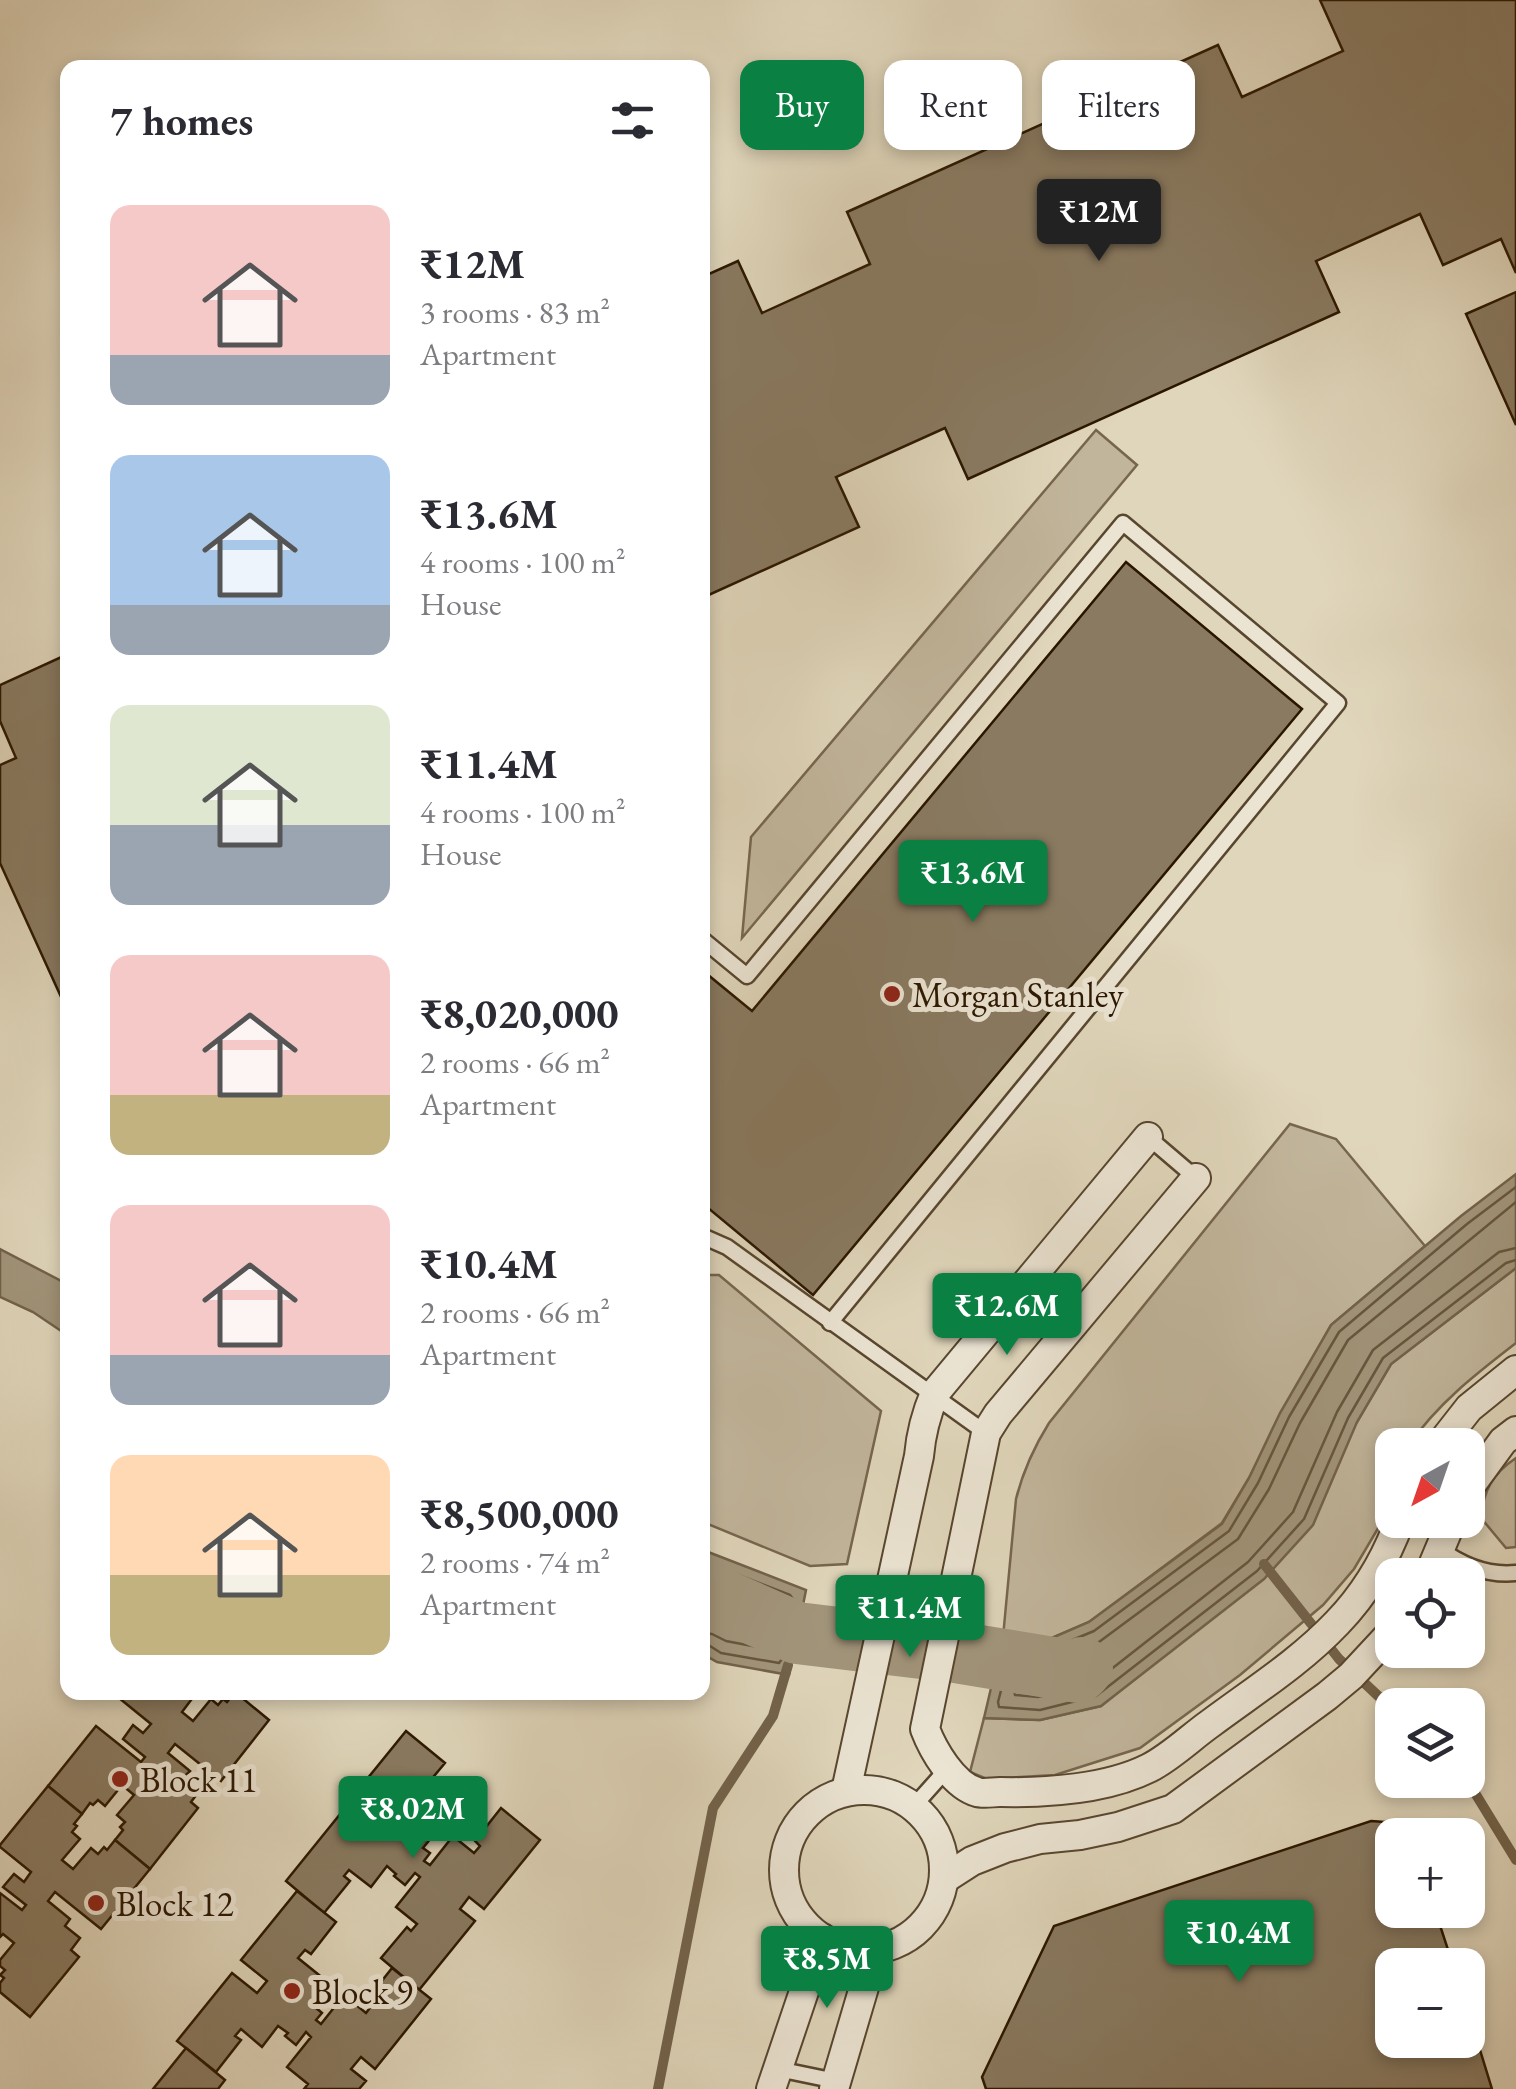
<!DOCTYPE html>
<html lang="en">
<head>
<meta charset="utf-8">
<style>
	body { margin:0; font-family:"EB Garamond",serif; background:#f7f7f7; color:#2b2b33; height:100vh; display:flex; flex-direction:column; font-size:38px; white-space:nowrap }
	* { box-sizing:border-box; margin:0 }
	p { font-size:32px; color:#7c7c81 }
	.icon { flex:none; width:55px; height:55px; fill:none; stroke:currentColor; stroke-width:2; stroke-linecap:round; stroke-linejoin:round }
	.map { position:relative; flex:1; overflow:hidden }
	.sheet { position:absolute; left:60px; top:60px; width:650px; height:1640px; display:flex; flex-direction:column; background:#fff; border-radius:20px; box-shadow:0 5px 15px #0003 }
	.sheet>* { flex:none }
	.top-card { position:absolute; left:740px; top:60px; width:625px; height:90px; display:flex; gap:20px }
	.needle { width:65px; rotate:220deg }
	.buttons { position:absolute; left:1375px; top:1428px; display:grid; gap:20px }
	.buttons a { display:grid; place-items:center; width:110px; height:110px; border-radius:20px; background:#fff; box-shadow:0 5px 15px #0003; font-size:50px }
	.price { position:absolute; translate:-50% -85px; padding:0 22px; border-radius:10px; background:#0b8043; color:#fff; font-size:32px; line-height:65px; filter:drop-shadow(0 2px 5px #0008) }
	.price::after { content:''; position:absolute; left:50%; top:60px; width:30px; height:22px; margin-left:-15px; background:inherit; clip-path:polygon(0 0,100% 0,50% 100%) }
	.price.selected { background:#222; color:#fff }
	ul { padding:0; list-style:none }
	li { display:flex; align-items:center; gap:30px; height:250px; padding:0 50px }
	li span { display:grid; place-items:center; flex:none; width:280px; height:200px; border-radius:20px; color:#555 }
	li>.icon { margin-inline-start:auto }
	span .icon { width:120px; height:120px; fill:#fffc; stroke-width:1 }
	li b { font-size:42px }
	h2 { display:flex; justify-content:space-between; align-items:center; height:120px; padding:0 50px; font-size:42px }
	.pill { padding:0 35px; border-radius:20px; background:#fff; box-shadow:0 5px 15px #0003; font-size:35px; line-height:90px }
	.pill.selected { background:#0b8043; color:#fff }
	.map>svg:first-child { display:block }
</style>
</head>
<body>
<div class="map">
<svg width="1516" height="2089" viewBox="0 0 1516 2089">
	<rect width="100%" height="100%" fill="#e0d6bb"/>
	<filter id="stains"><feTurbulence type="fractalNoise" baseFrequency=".002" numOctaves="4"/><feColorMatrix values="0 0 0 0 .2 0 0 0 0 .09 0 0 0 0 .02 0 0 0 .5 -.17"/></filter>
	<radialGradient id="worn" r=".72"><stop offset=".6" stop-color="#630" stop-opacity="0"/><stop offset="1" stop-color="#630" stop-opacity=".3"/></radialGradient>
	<!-- green -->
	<g fill="#c1b59b" stroke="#76664e" stroke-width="2.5">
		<polygon points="1096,430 1137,465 742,938 751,837"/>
		<path d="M1290 1124 1336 1139 1425 1246 1331 1325 1249 1478 1222 1523 1089 1622 1045 1641 1003 1637 1016 1499C1023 1471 1034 1447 1049 1423Z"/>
		<path d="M1516 1268V1343C1476 1374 1438 1403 1409 1445H1392V1479L1380 1525 1354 1569 1323 1605 1240 1675 1140 1748 1055 1775 987 1779 970 1772 984 1718 1040 1720 1101 1706 1157 1660 1357 1422 1391 1364Z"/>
		<polygon points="703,1275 719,1275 881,1411 847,1564 810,1566 703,1522"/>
		<path d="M1516 1458V1547L1506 1548 1481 1518C1483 1491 1493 1473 1516 1458Z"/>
	</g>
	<!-- water -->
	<g fill="#a2957b" stroke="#72624a" stroke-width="2.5">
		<polygon points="1516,1174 1516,1268 1391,1364 1357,1422 1313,1525 1264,1579 1101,1706 1040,1720 984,1718 1003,1637 1045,1641 1089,1622 1222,1524 1249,1478 1280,1413 1331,1325 1461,1216"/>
		<polygon points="0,1249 67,1284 67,1335 33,1312 0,1297"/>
		<polygon points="703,1550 806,1590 789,1675 717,1662 703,1654"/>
	</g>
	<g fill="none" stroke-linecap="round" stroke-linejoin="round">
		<!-- shore -->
		<g stroke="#66563e" stroke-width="2.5">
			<polyline points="1516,1187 1467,1224 1339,1332 1289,1417 1258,1483 1229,1531 1094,1631 1048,1650 1012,1649 998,1702 999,1707 1040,1710 1096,1696 1257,1571 1304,1519 1348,1418 1383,1358 1506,1263 1516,1260"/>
			<polyline points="1516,1202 1348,1340 1300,1423 1269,1489 1238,1539 1099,1642 1051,1662 1022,1662 1014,1690 1015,1695 1038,1697 1091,1685 1248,1562 1293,1512 1337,1412 1373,1350 1499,1252 1516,1248"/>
			<polyline points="702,1561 790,1595 793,1599 782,1659 779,1663 721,1653 710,1646 702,1646"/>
			<polyline points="702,1574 776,1603 779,1607 772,1646 768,1649 726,1641 712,1634 702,1633"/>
			<polyline points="702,1590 759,1612 762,1617 760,1629 755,1631 731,1627 716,1620 702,1618"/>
		</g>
		<!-- stream -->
		<g stroke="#72624a" stroke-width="10">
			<polyline points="1264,1564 1339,1659 1392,1709"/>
			<polyline points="1467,1780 1516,1860"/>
			<polyline points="658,2089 713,1808 773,1716 788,1665"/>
		</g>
		<!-- river -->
		<polyline stroke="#a2957b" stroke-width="62" points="702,1591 797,1633 955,1652 1078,1672 1082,1668"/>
	</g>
	<!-- building -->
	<g fill="#897a61" stroke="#2a1600" stroke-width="2.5">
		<polygon points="1320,0 1516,0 1516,273 1501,239 1443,265 1420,214 1316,261 1339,312 968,479 945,428 836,477 859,527 702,598 702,277 738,261 762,313 870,264 847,212 1218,45 1242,97 1343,51"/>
		<polygon points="1516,292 1516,425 1466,314"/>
		<polygon points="1126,562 1302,709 813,1295 702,1203 702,970 752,1011"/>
		<polygon points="68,654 68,1010 67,1010 0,863 0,765 16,758 0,721 0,685"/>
		<polygon points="123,1692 197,1692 182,1712 193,1721 211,1699 218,1705 223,1699 227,1702 235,1692 269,1720 221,1781 175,1744 168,1753 190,1771 184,1777 200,1790 191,1802 198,1808 150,1869 115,1840 123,1830 120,1827 125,1822 117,1815 134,1795 122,1785 105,1806 98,1800 93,1805 90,1803 82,1814 48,1786 96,1726 141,1762 145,1757 123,1739 133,1725 143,1733 151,1724 119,1698"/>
		<polygon points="406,1731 445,1763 419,1794 414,1790 407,1798 428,1816 422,1823 435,1833 423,1848 430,1853 424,1861 430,1865 453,1836 474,1853 480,1846 475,1841 501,1808 540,1840 484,1909 469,1897 460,1909 475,1921 419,1990 381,1958 407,1927 411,1931 417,1924 396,1907 420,1877 415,1873 405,1885 394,1876 396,1874 387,1866 371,1887 349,1870 344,1876 350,1881 324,1913 286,1881 341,1813 366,1833 375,1821 350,1800"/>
		<polygon points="48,1786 82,1814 74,1824 77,1826 72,1832 80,1839 62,1860 73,1869 91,1848 98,1854 104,1847 107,1850 115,1840 150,1869 101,1929 55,1892 48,1901 70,1919 65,1926 80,1938 71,1950 79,1957 30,2017 0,1992 0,1983 4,1978 0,1975 5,1970 0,1966 0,1960 14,1943 3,1934 0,1937 0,1893 22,1910 26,1905 3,1887 14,1874 24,1882 31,1872 0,1847 0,1845"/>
		<polygon points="1371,1821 1385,1822 1397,1826 1408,1835 1392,1835 1392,1910 1435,1910 1453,1965 1392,1965 1392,2040 1468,2040 1468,2011 1492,2089 986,2089 982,2077 1054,1926"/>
		<polygon points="297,1891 336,1922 311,1954 305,1950 298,1958 319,1975 313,1982 327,1993 315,2007 322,2013 316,2020 321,2024 344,1995 366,2013 372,2005 366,2001 392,1968 431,1999 375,2069 361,2057 351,2069 366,2081 359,2089 304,2089 308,2084 287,2067 311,2037 306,2032 296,2045 285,2036 288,2033 278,2026 262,2047 241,2029 235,2036 241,2040 216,2072 177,2041 232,1973 257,1993 267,1981 241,1960"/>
		<polygon points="186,2048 225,2080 218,2089 153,2089"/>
	</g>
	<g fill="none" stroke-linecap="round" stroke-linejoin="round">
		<!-- lane casing -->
		<g stroke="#58462f" stroke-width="19">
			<g id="lane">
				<polyline points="702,939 747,976 1123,523 1338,703 830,1323"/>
				<polyline points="1148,1137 1196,1178"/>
				<polyline points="702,1236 727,1247 986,1433"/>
				<path d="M1440 1549C1463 1566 1487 1576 1516 1573"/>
				<polyline points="914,1806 947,1769"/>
				<polyline points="778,2069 836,2081"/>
			</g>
		</g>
		<!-- street casing -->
		<g stroke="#58462f" stroke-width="32">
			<g id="street">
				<path d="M1196 1178 998 1414 986 1433 925 1729C933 1750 953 1785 977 1792 983 1794 993 1792 1000 1792 1046 1793 1107 1789 1149 1768 1171 1757 1191 1737 1211 1723 1254 1691 1300 1662 1337 1623 1366 1593 1386 1559 1400 1520"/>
				<polyline points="1440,1445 1469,1408 1516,1370"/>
				<polyline points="1468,1489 1503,1441 1516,1431"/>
				<polyline points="1429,1575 1452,1520"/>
				<circle cx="864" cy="1870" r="80"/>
				<path d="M846 1791 919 1456C921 1433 926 1414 935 1393L1148 1137"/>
				<polyline points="944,1879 972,1861 1005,1848 1040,1839 1080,1835 1118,1827 1173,1809 1327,1696 1351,1676 1392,1632"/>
				<polyline points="771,2089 822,1938"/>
				<polyline points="834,2089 875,1950"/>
			</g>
		</g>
		<!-- lane -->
		<use href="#lane" stroke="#ebe4d3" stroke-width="14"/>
		<!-- street -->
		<use href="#street" stroke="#ebe4d3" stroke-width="28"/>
	</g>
	<!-- markers -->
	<g fill="#8f2418" stroke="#ebe4d3" stroke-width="4">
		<circle cx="892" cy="994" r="10"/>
		<circle cx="120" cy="1779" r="10"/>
		<circle cx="96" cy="1903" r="10"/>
		<circle cx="292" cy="1991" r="10"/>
	</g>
	<g text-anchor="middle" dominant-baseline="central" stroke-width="10" stroke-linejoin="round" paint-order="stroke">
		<!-- poi labels -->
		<g font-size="35" fill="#2a1600" stroke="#ebe4d3" text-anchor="start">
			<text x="912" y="994">Morgan Stanley</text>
			<text x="140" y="1779">Block 11</text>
			<text x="116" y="1903">Block 12</text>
			<text x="312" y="1991">Block 9</text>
		</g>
	</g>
	<rect width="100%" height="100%" filter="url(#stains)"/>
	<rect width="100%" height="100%" fill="url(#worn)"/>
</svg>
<div class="buttons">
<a><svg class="needle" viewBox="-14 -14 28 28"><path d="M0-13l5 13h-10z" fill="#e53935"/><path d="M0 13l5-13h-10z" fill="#7c7c81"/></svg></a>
<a><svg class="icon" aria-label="locate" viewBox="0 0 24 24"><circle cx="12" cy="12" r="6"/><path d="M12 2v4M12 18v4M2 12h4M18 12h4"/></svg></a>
<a><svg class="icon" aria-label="layers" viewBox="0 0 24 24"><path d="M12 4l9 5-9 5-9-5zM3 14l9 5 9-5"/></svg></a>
<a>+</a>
<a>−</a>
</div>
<b class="price selected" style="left:1099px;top:264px">₹12M</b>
<b class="price" style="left:973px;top:925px">₹13.6M</b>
<b class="price" style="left:1007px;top:1358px">₹12.6M</b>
<b class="price" style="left:910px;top:1660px">₹11.4M</b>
<b class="price" style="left:413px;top:1861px">₹8.02M</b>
<b class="price" style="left:1239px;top:1985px">₹10.4M</b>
<b class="price" style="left:827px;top:2011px">₹8.5M</b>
<div class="top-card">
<a class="pill selected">Buy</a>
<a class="pill">Rent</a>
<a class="pill">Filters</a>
</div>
<section class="sheet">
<h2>7 homes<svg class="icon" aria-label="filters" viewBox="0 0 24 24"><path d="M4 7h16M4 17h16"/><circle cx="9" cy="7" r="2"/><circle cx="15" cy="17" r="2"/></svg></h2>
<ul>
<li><span style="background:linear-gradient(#f6c9c9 75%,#9aa5b1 0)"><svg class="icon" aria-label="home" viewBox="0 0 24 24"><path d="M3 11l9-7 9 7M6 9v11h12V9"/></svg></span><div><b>₹12M</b><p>3 rooms · 83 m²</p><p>Apartment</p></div></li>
<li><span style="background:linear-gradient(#a9c7e8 75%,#9aa5b1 0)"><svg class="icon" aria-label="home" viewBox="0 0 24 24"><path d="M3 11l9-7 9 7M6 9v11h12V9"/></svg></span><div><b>₹13.6M</b><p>4 rooms · 100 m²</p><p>House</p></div></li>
<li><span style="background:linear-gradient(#dfe7d0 60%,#9aa5b1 0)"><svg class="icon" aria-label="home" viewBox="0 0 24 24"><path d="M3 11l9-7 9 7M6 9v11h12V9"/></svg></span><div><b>₹11.4M</b><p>4 rooms · 100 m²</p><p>House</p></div></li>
<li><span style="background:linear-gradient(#f6c9c9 70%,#c2b280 0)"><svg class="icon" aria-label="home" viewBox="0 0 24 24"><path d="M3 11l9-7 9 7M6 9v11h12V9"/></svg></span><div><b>₹8,020,000</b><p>2 rooms · 66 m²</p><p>Apartment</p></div></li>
<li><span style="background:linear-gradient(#f6c9c9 75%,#9aa5b1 0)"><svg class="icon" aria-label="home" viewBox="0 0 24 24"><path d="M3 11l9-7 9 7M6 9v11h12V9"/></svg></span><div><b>₹10.4M</b><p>2 rooms · 66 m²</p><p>Apartment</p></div></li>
<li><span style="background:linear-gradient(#ffd9b3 60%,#c2b280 0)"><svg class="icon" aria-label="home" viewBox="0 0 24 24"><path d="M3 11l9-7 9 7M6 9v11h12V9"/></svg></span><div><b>₹8,500,000</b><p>2 rooms · 74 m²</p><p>Apartment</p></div></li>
</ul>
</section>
</div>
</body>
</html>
